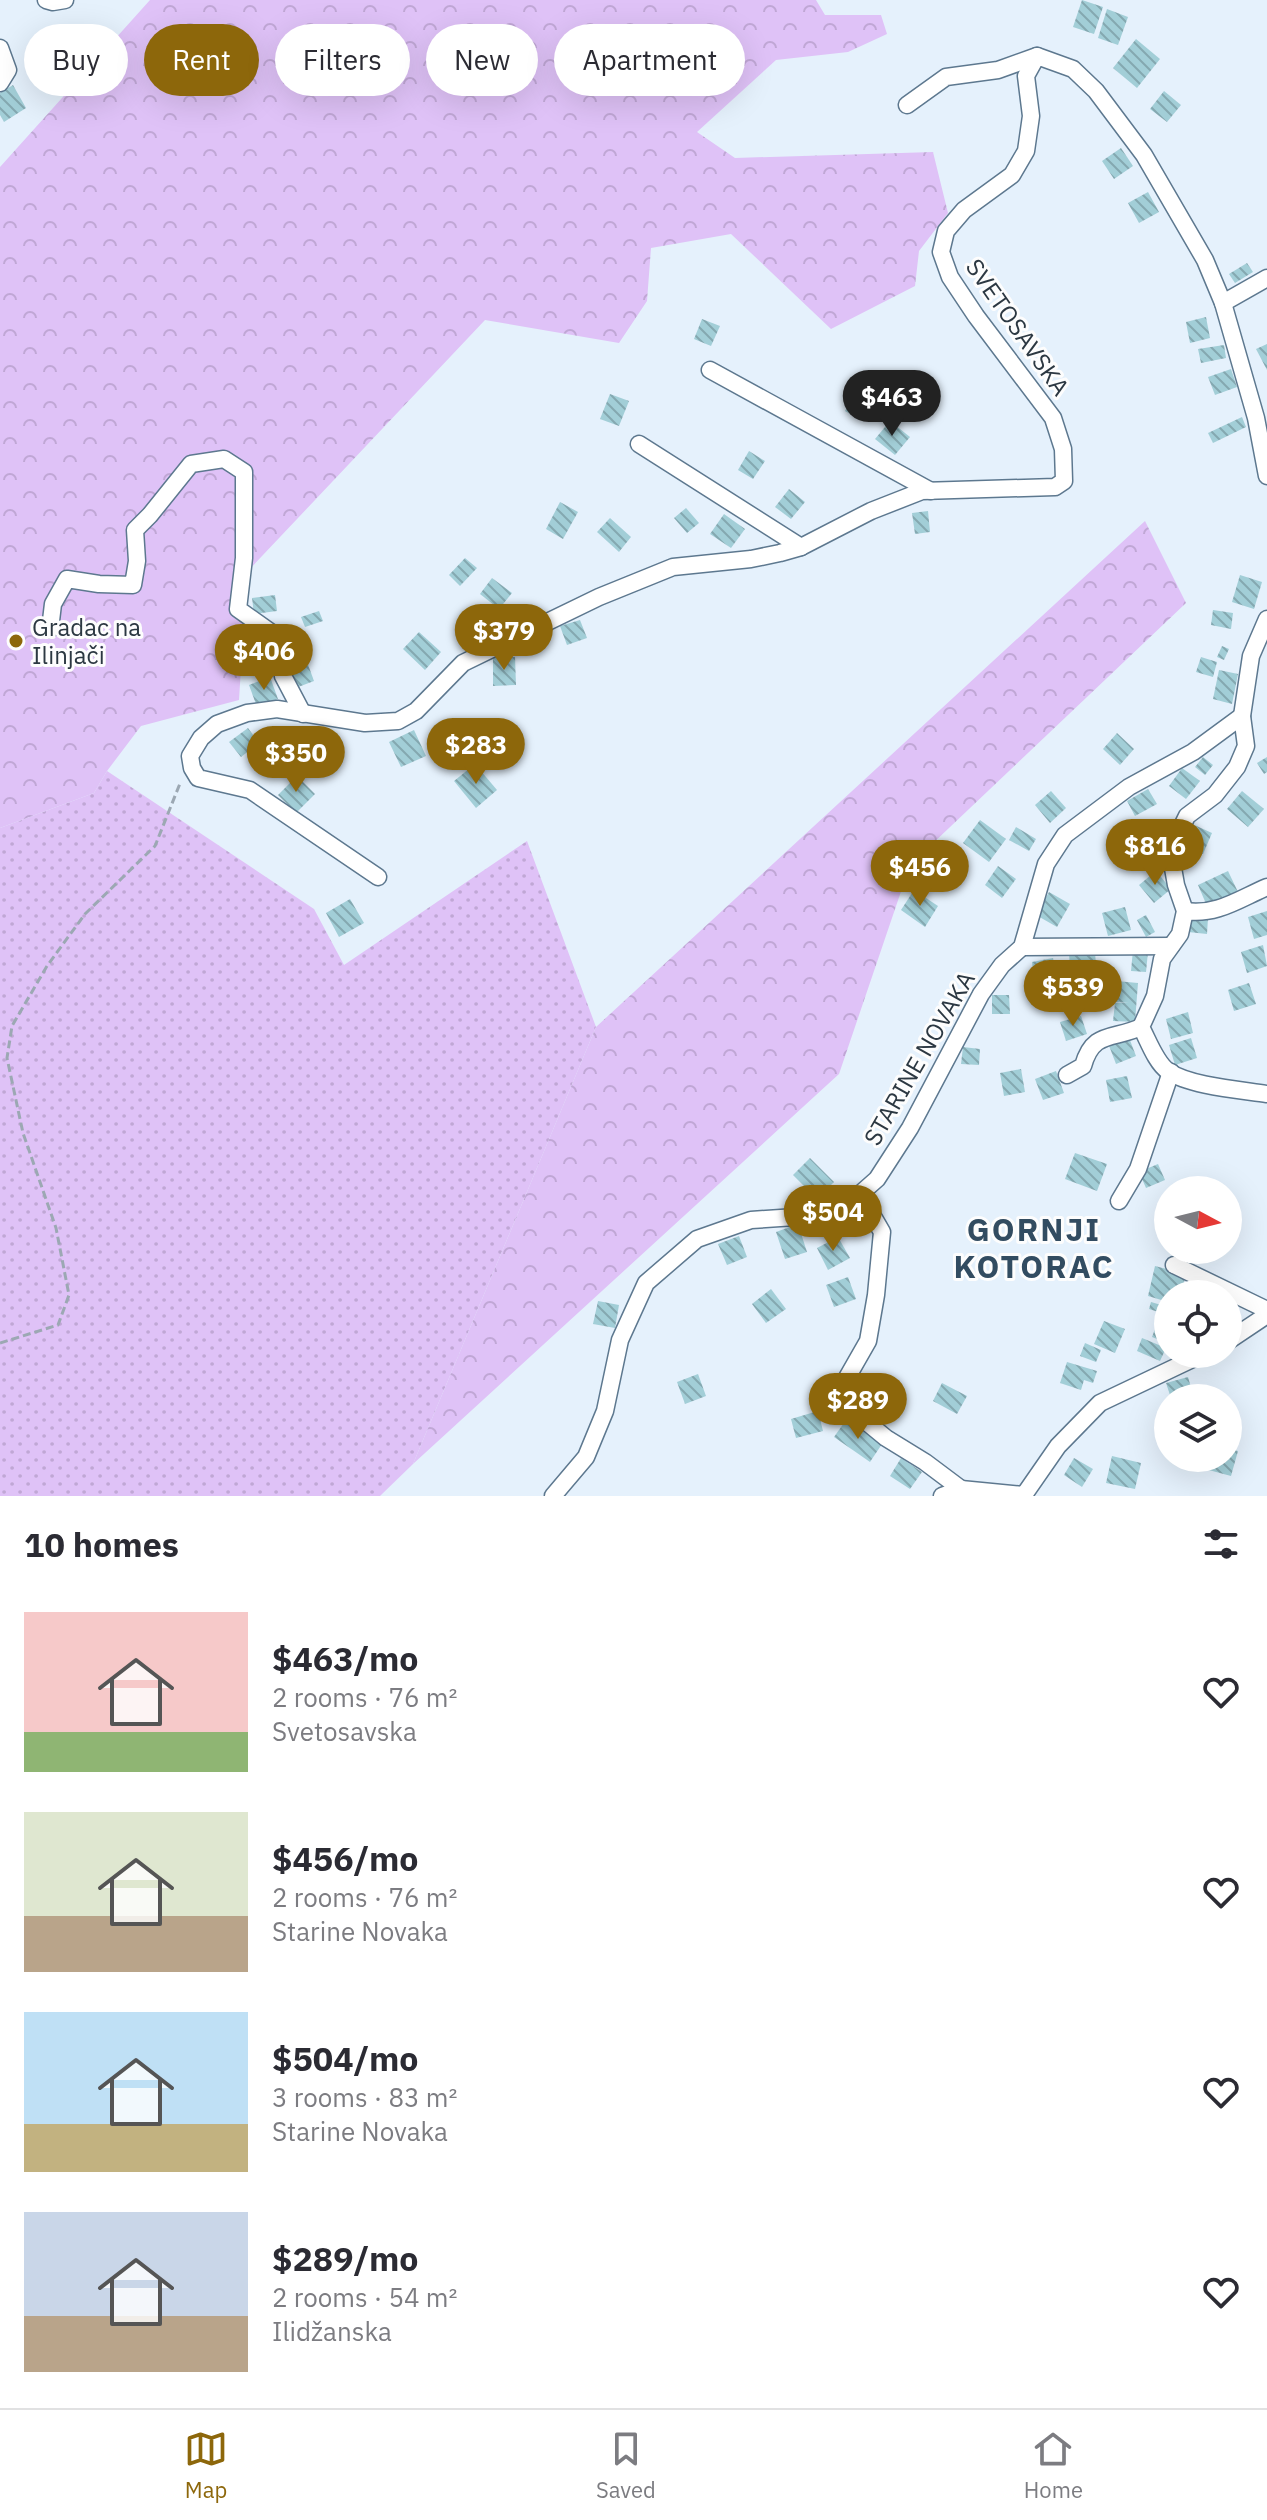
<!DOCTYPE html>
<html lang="en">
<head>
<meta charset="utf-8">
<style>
	body { margin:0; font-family:"IBM Plex Sans",sans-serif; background:#f7f7f7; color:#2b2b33; height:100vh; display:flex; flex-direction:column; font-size:30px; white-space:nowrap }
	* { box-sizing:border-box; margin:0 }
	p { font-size:26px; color:#7c7c81 }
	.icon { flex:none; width:44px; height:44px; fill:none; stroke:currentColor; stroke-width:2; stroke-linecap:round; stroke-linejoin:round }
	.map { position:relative; height:1496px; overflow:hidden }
	.sheet { display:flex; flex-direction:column; background:#fff; flex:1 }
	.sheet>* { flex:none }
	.guide { position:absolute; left:24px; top:24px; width:800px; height:72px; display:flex; gap:16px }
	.needle { width:52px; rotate:97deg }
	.tools { position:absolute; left:1154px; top:1176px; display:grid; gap:16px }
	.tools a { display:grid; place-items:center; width:88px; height:88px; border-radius:50%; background:#fff; box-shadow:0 8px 32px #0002; font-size:40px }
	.price { position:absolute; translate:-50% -68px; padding:0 18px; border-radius:28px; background:#8d670b; color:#fff; font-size:26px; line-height:52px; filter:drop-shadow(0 2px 4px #0008) }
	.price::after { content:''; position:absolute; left:50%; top:48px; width:24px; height:18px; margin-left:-12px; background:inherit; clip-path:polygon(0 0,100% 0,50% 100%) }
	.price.selected { background:#222; color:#fff }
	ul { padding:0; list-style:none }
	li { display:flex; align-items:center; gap:24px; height:200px; padding:0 24px }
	li span { display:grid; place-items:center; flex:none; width:224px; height:160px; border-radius:0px; color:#555 }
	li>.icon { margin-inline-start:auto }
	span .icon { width:96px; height:96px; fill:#fffc; stroke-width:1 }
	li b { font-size:34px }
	h2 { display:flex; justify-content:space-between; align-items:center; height:96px; padding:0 24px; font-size:34px }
	.tag { padding:0 28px; border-radius:36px; background:#fff; box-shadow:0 8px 32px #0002; font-size:28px; line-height:72px }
	.tag.selected { background:#8d670b; color:#fff }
	.dock { display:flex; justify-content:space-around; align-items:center; height:112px; border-top:2px solid #e1e1e2; background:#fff; font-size:22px; color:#7c7c81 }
	.dock a { display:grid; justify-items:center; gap:4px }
	.dock .selected { color:#8d670b }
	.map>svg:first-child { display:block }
</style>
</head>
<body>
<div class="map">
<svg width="1267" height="1496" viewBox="0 0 1267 1496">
	<defs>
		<pattern id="grass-dots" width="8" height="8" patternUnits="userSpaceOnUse" patternTransform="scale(2)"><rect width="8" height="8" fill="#dfc2f7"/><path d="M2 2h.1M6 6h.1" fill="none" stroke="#c0a7d5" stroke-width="1.8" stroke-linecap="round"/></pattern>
		<pattern id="forest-crowns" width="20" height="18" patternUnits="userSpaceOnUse" patternTransform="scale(2)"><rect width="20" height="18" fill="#dfc2f7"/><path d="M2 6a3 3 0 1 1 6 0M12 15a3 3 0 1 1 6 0" fill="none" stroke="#c0a7d5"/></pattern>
		<pattern id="building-back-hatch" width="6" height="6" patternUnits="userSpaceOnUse" patternTransform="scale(2)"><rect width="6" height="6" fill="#a2ced7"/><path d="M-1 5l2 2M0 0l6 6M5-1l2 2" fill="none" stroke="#84a8b0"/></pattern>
	</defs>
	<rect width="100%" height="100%" fill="#e5f1fc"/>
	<!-- grass -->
	<polygon fill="url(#grass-dots)" points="107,771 314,909 344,965 527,841 596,1027 413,1464 380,1496 0,1496 0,828 94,793"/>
	<!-- forest -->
	<g fill="url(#forest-crowns)">
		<polygon points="150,0 816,0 825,15 881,15 887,34 848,52 776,60 697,132 735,158 933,152 948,213 919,251 915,286 831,329 731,234 651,248 647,301 619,343 485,320 247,572 239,700 141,726 107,771 94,793 0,828 0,167"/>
		<polygon points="1145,521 1186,603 910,865 839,1074 413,1464 596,1027"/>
	</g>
	<!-- building -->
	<g fill="url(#building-back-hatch)">
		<polygon points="1082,0 1103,7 1094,34 1073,27"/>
		<polygon points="1107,9 1128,17 1118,45 1098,38"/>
		<polygon points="1136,39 1160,59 1137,88 1113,68"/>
		<polygon points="13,85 26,108 4,122 0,115 0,93"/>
		<polygon points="1164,91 1181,105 1167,122 1150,109"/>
		<polygon points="1121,148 1133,166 1114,179 1102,161"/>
		<polygon points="1148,192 1159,212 1139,223 1128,203"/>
		<polygon points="1247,263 1253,272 1235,283 1229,274"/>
		<polygon points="1206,317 1210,338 1190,343 1186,322"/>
		<polygon points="702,319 720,326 711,346 694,339"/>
		<polygon points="1267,344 1267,370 1256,349"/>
		<polygon points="1224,345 1226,358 1201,363 1198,349"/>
		<polygon points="1231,369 1237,387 1215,395 1208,377"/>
		<polygon points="911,374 928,386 917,402 900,391"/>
		<polygon points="610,394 629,401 619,426 600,419"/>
		<polygon points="855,394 870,402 861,420 845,411"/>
		<polygon points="1242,417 1246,427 1213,443 1208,433"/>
		<polygon points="890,421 910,437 895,455 875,439"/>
		<polygon points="749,451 765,461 753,479 738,470"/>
		<polygon points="789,489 805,502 791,519 775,507"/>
		<polygon points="560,502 578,512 563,539 546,529"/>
		<polygon points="686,508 699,523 687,533 674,518"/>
		<polygon points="928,511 930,532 915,534 912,513"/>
		<polygon points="724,514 745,529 731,548 710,534"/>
		<polygon points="610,518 631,537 619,552 597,532"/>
		<polygon points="465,558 477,568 460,586 449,575"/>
		<polygon points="1240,575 1262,582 1254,609 1232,602"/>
		<polygon points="492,578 512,593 499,609 480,594"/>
		<polygon points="275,595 277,611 254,614 252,598"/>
		<polygon points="1213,610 1233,613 1231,629 1211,625"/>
		<polygon points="319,611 323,621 305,627 301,617"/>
		<polygon points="580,620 587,638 567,645 560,626"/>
		<polygon points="419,632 441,652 425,670 403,649"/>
		<polygon points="269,636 274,657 253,662 248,641"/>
		<polygon points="1222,646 1229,649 1224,660 1217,657"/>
		<polygon points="515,657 516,685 493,686 493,658"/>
		<polygon points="1201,657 1217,662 1213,677 1196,672"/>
		<polygon points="306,659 314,681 293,689 285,667"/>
		<polygon points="1219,670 1238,674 1232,704 1213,699"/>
		<polygon points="270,677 278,699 257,707 249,685"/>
		<polygon points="248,728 259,743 241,757 229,742"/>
		<polygon points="414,730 426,756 401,767 389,742"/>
		<polygon points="1117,733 1134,749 1120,765 1103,749"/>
		<polygon points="1203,757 1213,765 1205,775 1195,767"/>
		<polygon points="1267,757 1267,772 1264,774 1257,763"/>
		<polygon points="475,764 497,790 476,808 454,781"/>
		<polygon points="1182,768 1200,781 1186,799 1169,786"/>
		<polygon points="297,776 315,794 296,813 278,795"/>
		<polygon points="1148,789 1157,804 1135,816 1127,801"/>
		<polygon points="1051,791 1066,808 1050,823 1035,805"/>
		<polygon points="1242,791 1264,809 1248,827 1227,809"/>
		<polygon points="980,820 1006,839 989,862 963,843"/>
		<polygon points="1192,824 1212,833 1203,854 1183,845"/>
		<polygon points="1016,827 1036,839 1029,851 1009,840"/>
		<polygon points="998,866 1016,879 1002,898 985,885"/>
		<polygon points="1156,871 1171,889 1154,903 1139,885"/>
		<polygon points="1228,871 1238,892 1207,906 1198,885"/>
		<polygon points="914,890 938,906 925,927 901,910"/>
		<polygon points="1049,892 1070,904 1057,927 1036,915"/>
		<polygon points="350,899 364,923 339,937 326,913"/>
		<polygon points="1125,907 1131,930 1108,936 1102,913"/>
		<polygon points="1267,911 1267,935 1254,939 1248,917"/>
		<polygon points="1146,915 1155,932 1146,937 1137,920"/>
		<polygon points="1189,917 1208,918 1207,934 1188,932"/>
		<polygon points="1263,945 1267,966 1247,973 1241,952"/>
		<polygon points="1133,950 1148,952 1146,972 1131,971"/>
		<polygon points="1095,952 1096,965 1070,967 1069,954"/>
		<polygon points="1053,958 1057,981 1035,985 1032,962"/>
		<polygon points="1086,969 1090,991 1068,995 1064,973"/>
		<polygon points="1116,981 1138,983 1135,1022 1113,1021 1115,1003 1129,1003 1114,1002"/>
		<polygon points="1249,983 1256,1004 1234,1011 1228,990"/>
		<polygon points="992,995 1009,995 1010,1014 992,1014"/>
		<polygon points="1188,1012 1193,1033 1171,1039 1166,1019"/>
		<polygon points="1081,1016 1087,1034 1066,1041 1060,1022"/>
		<polygon points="1128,1035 1136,1056 1116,1064 1108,1043"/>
		<polygon points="1191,1038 1197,1058 1175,1065 1169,1045"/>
		<polygon points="963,1047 980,1049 979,1065 961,1064"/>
		<polygon points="1021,1069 1025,1092 1004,1096 1000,1073"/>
		<polygon points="1056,1071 1064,1093 1043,1100 1035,1079"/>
		<polygon points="1127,1076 1132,1098 1110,1102 1106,1080"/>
		<polygon points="1075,1153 1107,1164 1097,1191 1065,1179"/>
		<polygon points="810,1158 834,1182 817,1199 793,1175"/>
		<polygon points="1158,1164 1165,1180 1146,1188 1139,1172"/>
		<polygon points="798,1224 807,1252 785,1259 776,1232"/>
		<polygon points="739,1236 747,1257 727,1265 718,1244"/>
		<polygon points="838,1237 850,1258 828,1270 817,1248"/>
		<polygon points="1180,1250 1212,1250 1207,1262"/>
		<polygon points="1155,1266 1186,1274 1181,1294 1168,1294 1168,1302 1148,1296"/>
		<polygon points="848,1277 856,1299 834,1307 826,1285"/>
		<polygon points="1192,1278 1217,1289 1215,1294 1185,1294"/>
		<polygon points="771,1289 786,1309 766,1323 752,1304"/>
		<polygon points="598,1301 619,1305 615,1328 593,1324"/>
		<polygon points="1151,1302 1168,1307 1168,1315 1149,1309"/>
		<polygon points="1160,1316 1168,1319 1167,1343 1152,1337"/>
		<polygon points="1104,1321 1125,1329 1115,1353 1094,1344"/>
		<polygon points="1142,1338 1166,1348 1160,1361 1137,1351"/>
		<polygon points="1085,1343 1101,1350 1096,1362 1080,1356"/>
		<polygon points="1067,1362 1097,1371 1093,1383 1084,1380 1081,1390 1060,1383"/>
		<polygon points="698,1374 706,1396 685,1404 677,1382"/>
		<polygon points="1188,1377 1194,1398 1171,1398 1166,1383"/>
		<polygon points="942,1383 967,1396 957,1414 933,1401"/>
		<polygon points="818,1411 823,1431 796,1438 791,1419"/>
		<polygon points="846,1420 882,1444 870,1462 834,1437"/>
		<polygon points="1228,1448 1238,1451 1231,1476 1205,1469 1208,1458 1228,1458"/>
		<polygon points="1112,1456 1141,1463 1135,1489 1106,1483"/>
		<polygon points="901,1458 922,1472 910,1489 890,1476"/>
		<polygon points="1074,1458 1093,1469 1082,1487 1064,1475"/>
	</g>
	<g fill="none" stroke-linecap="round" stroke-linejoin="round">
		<!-- street casing -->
		<g stroke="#5d788f" stroke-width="19">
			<g id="street">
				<polyline points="46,0 53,2 65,0"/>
				<polyline points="0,48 8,70 0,83"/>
				<polyline points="907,105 946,77 998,70 1037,56"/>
				<polyline points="1223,303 1267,278"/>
				<polyline points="710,370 931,491"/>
				<polyline points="639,444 801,547"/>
				<path d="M1267 619 1251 656 1242 716 1246 746 1237 767 1215 795 1187 816 1170 851 1176 885 1185 911 1180 934 1162 959 1155 996 1141 1027C1148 1040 1156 1063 1168 1071 1189 1086 1241 1090 1267 1094"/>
				<polyline points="50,629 53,604 67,579 99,584 133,585 137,561 135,530 150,515 191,464 224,459 244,472 244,558 238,609 276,636 283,676 303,714"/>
				<polyline points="378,877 250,790 198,778 192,768 190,756 201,738 217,724 247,713 277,709 365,723 398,721 416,711 463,663 599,597 673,567 751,559 780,553 801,547 871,511 922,491 1055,487 1064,481 1063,449 1053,418 976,316 950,277 941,252 946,231 964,210 1012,175 1026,151 1031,116 1026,76 1037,56 1073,69 1096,91 1144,155 1205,260 1223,303 1256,418 1267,476"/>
				<path d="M1185 911C1216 916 1239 899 1267 887"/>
				<polyline points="1022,947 1171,946"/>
				<path d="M1067 1075 1083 1066C1093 1030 1113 1040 1141 1027"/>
				<polyline points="860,1194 882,1232 876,1295 868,1341 836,1397 886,1438 925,1462 961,1489"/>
				<polyline points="1119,1201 1138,1169 1171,1072"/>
				<polyline points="1174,1265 1267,1310"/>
				<polyline points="1228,1341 1267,1315"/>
				<polyline points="553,1496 586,1457 605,1411 620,1340 646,1283 697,1239 751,1220 810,1216 860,1194 877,1179 910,1128 981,994 1002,965 1022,947 1046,864 1065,835 1129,787 1193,752 1242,716"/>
				<polyline points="942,1496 961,1489 1024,1495 1058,1446 1100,1403 1203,1354"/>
			</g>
		</g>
		<!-- path -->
		<polyline stroke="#9ca8b3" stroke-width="3" stroke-dasharray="8 4" stroke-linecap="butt" points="0,1343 58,1325 69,1295 56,1228 23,1133 7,1058 12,1026 47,966 85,914 155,846 181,781"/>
		<!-- street -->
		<use href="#street" stroke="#fff" stroke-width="16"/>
	</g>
	<!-- markers -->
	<circle fill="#8d670b" stroke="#fdfdfd" stroke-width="3" cx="16" cy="641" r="8"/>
	<g text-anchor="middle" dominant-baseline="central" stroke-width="6" stroke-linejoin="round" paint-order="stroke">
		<!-- street labels -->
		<g font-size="24" fill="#2c3842" stroke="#fdfdfd">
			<text transform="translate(1018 327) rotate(55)">SVETOSAVSKA</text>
			<text transform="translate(919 1058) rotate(-60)">STARINE NOVAKA</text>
		</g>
		<!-- poi labels -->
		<g font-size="24" fill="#2c3842" stroke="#fdfdfd" text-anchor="start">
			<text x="32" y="627">Gradac na<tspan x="32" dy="28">Ilinjači</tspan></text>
		</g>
		<!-- district labels -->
		<g font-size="32" font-weight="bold" letter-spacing="2" fill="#324c61" stroke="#fdfdfd">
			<text x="1034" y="1229">GORNJI<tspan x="1034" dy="37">KOTORAC</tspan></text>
		</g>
	</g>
</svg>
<div class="tools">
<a><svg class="needle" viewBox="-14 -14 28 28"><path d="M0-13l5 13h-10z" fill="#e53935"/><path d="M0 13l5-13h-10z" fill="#7c7c81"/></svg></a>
<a><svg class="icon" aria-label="locate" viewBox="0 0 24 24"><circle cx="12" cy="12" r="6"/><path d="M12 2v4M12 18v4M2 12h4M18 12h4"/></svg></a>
<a><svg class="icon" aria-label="layers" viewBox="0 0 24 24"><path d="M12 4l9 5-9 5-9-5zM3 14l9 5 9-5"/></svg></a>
</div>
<b class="price selected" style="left:892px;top:438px">$463</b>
<b class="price" style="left:504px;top:672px">$379</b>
<b class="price" style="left:264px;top:692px">$406</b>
<b class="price" style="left:476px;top:786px">$283</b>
<b class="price" style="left:296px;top:794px">$350</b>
<b class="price" style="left:1155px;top:887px">$816</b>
<b class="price" style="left:920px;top:908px">$456</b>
<b class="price" style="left:1073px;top:1028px">$539</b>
<b class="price" style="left:833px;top:1253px">$504</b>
<b class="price" style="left:858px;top:1441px">$289</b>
<div class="guide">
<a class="tag">Buy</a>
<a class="tag selected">Rent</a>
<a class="tag">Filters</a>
<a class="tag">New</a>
<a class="tag">Apartment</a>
</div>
</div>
<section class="sheet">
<h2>10 homes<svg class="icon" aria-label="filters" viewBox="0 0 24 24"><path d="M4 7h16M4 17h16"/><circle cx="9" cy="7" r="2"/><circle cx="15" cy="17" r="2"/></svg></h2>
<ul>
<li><span style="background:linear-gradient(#f6c9c9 75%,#8fb573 0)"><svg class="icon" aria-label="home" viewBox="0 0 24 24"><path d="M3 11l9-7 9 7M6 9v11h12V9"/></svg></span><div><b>$463/mo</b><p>2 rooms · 76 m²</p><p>Svetosavska</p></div><svg class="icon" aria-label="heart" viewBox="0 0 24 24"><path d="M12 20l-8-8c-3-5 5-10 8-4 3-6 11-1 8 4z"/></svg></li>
<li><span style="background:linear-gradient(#dfe7d0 65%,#b9a48a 0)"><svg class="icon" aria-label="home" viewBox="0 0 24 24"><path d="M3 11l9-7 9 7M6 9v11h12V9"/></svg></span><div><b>$456/mo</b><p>2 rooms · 76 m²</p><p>Starine Novaka</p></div><svg class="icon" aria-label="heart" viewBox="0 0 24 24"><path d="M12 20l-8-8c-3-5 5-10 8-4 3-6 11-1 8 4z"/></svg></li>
<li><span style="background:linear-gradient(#bfe0f5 70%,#c2b280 0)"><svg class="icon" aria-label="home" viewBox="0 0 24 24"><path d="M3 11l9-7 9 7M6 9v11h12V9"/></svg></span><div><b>$504/mo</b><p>3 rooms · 83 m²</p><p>Starine Novaka</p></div><svg class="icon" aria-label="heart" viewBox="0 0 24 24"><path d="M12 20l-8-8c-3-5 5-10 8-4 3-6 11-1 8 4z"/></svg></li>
<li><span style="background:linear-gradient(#c9d6e8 65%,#b9a48a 0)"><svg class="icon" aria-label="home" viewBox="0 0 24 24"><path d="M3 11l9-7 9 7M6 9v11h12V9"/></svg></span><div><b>$289/mo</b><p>2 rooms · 54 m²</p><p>Ilidžanska</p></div><svg class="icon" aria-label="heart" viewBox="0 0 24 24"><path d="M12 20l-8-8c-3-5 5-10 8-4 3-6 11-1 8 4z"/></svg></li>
</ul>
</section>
<nav class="dock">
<a class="selected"><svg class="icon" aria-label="map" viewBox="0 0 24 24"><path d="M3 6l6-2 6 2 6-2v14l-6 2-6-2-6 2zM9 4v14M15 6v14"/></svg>Map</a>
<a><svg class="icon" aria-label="saved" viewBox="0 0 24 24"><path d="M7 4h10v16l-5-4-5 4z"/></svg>Saved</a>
<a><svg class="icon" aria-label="home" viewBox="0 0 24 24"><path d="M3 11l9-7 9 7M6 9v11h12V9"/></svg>Home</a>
</nav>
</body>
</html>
